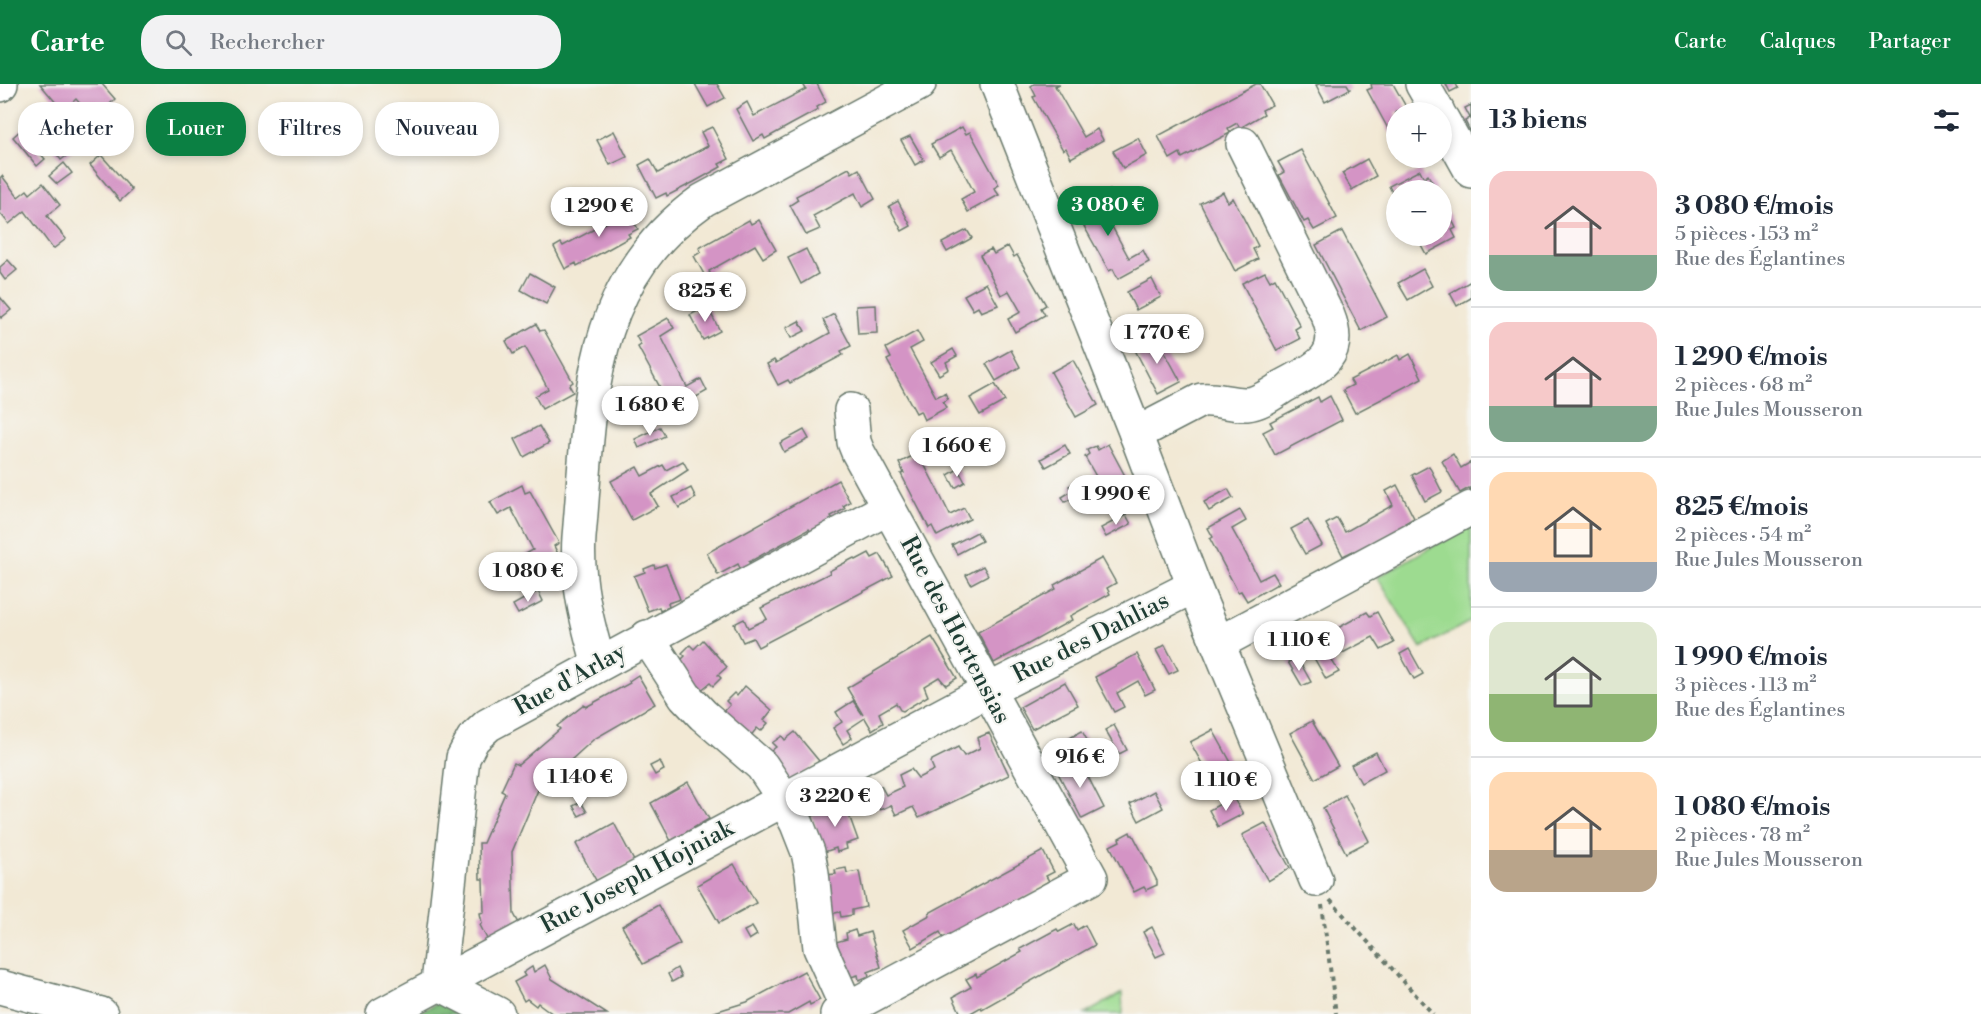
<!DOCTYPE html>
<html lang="fr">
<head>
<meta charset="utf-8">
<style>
	body { margin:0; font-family:"Libre Bodoni",serif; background:#f2f2f3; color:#1f2937; height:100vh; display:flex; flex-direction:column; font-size:22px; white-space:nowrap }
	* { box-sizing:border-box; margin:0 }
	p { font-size:20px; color:#747a83 }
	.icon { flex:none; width:33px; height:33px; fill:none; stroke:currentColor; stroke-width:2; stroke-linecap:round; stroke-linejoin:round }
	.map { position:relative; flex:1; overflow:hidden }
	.sheet { display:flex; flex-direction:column; background:#fff; width:510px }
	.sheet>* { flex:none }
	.hud { position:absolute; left:18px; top:18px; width:570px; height:54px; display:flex; gap:12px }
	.tools { position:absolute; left:1386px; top:18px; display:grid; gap:12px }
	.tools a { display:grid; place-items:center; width:66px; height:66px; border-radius:50%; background:#fff; box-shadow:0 3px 9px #0003; font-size:30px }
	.price { position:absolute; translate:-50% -51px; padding:0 14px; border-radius:21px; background:#fff; color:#222; font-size:20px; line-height:39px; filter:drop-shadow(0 2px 3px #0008) }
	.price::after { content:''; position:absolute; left:50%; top:36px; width:18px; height:14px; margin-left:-9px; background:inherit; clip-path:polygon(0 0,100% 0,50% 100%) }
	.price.on { background:#0b8043; color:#fff }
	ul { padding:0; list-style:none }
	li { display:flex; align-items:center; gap:18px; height:150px; padding:0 18px }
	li+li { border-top:2px solid #e0e1e3 }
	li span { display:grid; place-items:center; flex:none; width:168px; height:120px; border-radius:18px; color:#555 }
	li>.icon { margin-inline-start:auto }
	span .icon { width:72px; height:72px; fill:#fffc; stroke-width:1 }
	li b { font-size:26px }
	h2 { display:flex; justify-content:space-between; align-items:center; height:72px; padding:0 18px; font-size:26px }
	.chip { padding:0 21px; border-radius:24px; background:#fff; box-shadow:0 3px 9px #0003; font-size:21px; line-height:54px }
	.chip.on { background:#0b8043; color:#fff }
	header { display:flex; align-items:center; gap:36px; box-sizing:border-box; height:84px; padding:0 30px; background:#0b8043; color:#fff }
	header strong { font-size:28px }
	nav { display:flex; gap:33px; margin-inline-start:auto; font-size:21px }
	.search { width:420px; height:54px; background:#f2f2f3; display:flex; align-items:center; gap:15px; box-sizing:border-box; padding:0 21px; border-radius:24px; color:#747a83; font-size:22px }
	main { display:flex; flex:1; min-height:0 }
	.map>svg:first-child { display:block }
</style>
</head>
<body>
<header>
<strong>Carte</strong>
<div class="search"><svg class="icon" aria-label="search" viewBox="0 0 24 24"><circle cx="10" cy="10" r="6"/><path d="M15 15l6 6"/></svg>Rechercher</div>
<nav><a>Carte</a><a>Calques</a><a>Partager</a></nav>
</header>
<main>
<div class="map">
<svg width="1471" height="930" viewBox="0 0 1471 930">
	<rect width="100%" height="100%" fill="#f6f6f2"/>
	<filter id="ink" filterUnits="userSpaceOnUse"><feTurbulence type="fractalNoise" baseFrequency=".0167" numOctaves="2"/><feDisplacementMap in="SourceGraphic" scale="12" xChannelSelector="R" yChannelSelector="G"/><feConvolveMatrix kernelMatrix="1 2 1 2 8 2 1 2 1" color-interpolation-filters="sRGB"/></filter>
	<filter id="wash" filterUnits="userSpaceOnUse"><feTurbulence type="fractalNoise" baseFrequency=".008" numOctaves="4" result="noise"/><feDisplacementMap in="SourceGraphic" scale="24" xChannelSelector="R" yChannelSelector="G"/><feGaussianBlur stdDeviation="1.35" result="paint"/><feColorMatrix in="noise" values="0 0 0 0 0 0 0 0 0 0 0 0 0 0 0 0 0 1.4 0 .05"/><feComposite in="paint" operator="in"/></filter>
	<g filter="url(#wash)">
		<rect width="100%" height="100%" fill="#f2e9d5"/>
		<!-- green -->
		<g fill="#9ddb90" stroke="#5e8c62" stroke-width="1.5">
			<polygon points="1471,441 1471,537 1421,564 1377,493"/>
			<polygon points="1122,909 1123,930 1085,930"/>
		</g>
		<!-- forest -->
		<polygon fill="#7ebb7a" stroke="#4e7c57" stroke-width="1.5" points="445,915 461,922 462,930 416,930"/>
		<g id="blocks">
			<!-- building -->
			<g fill="#d494c5">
				<polygon points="40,0 102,0 115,15 105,25 126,48 115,59 76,15 63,27"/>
				<polygon points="695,0 717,0 725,14 708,23"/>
				<polygon points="803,0 817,0 826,18 817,23 818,26 792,40 765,55 763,51 753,57 736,25 747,18 754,32 806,5"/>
				<polygon points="1034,0 1060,0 1055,2 1084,53 1097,45 1103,56 1071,74 1066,64 1063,66 1033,13 1036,12 1031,2"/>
				<polygon points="1256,0 1260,0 1272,21 1262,26 1264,30 1240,44 1237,39 1228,44 1230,49 1182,74 1180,69 1170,75 1158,52"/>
				<polygon points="1319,0 1347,0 1350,5 1325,18 1316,1"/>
				<polygon points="1371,0 1393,0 1409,28 1396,28 1396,49 1392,52 1367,6 1372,4"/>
				<polygon points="1446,0 1456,0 1458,4 1450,8"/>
				<polygon points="1471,21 1471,49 1465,37 1470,34 1465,24"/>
				<polygon points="47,22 73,51 76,57 73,60 77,64 61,76 49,60 39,68 45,75 37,82 13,53"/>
				<polygon points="83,35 90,43 82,49 75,41"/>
				<polygon points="712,43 729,75 719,80 721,83 694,98 667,112 666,109 656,114 639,81 650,75 658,89 683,75 708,62 701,48"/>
				<polygon points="962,43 966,50 970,48 999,101 994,104 999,111 968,128 961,115 974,108 963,87 951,66 939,73 931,60"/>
				<polygon points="614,47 627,73 610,81 597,56"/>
				<polygon points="910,52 924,76 915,81 901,56"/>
				<polygon points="1138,54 1147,71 1123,84 1113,67"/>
				<polygon points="1301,66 1337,134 1314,146 1308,136 1304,138 1279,91 1284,88 1278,78"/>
				<polygon points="101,71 132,106 120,117 90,81"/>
				<polygon points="1367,75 1376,92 1352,106 1342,89"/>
				<polygon points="64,79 72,89 57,100 49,92"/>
				<polygon points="849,84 852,89 859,85 875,115 862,123 855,109 813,132 820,145 806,151 790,121 798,116 796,112"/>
				<polygon points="1420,86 1424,94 1428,91 1437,106 1396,106 1396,116 1389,102"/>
				<polygon points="2,92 18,113 27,106 30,110 43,99 60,121 47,132 66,155 53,165 25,127 9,140 0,129 0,94"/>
				<polygon points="1110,106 1116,117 1102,124 1129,174 1143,166 1149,178 1118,195 1113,185 1109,187 1080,135 1083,133 1078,123"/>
				<polygon points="1223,108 1228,118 1233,114 1258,162 1253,165 1258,175 1235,187 1200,119"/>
				<polygon points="620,113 638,145 628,150 630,153 603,168 577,182 576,179 565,185 554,163 561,159 563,162 617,133 609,119"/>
				<polygon points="1442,115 1456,144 1452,146 1456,154 1426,170 1419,157 1429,152 1442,152"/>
				<polygon points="898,117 911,142 902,147 889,122"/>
				<polygon points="749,136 751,140 759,136 776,166 763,174 755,161 709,187 710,189 705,192 694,172 701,168 699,164"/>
				<polygon points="967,146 972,154 947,168 942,159"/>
				<polygon points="1342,147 1387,233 1361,247 1316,161"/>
				<polygon points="1008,162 1014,173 1017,171 1046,221 1041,224 1045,231 1015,248 1008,235 1021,228 1009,207 1001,211 980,171 991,165 994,170"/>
				<polygon points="806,165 818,190 801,200 788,174"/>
				<polygon points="8,176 17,186 5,196 0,189 0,183"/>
				<polygon points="1423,185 1432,202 1408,216 1398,199"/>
				<polygon points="1265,188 1270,197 1275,194 1300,242 1295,245 1300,255 1277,267 1242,199"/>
				<polygon points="530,189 555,203 546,220 521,206"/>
				<polygon points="1152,195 1161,213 1136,226 1127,208"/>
				<polygon points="1471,197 1471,214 1457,222 1450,209"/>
				<polygon points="986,199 998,221 981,228 978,223 973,226 964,211"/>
				<polygon points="0,213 11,226 1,234 0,232"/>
				<polygon points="876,221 877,249 858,250 856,222"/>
				<polygon points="707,222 720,247 703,256 690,231"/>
				<polygon points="834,230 851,262 841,267 843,271 790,299 788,296 778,301 767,280 774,276 776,279 830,249 823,236"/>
				<polygon points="668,234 674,244 661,252 687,303 701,295 707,307 675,325 670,315 667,316 638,263 641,261 636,252"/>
				<polygon points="799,237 805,247 791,254 786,244"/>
				<polygon points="536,240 540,247 544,246 573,298 569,301 573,308 542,325 535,312 548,305 537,284 525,263 513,270 506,257"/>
				<polygon points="917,247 923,258 910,265 936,313 945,309 948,315 943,318 946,324 924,336 920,327 916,329 887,276 891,274 886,264"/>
				<polygon points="1156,252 1181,298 1158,310 1134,264"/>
				<polygon points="953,265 957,272 946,278 949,285 939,291 931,278"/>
				<polygon points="1011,266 1020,283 996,297 986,280"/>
				<polygon points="1410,270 1422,294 1355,329 1343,306 1353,301 1350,296 1398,271 1400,276"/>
				<polygon points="1073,276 1098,321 1076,333 1051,288"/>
				<polygon points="995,300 1005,317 980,331 970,314"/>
				<polygon points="1330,312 1342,336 1275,371 1263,348 1273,343 1270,338 1318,313 1320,318"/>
				<polygon points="539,342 549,359 524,373 515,355"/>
				<polygon points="660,343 665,352 639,364 635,355"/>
				<polygon points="804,346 809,355 784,368 780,359"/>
				<polygon points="1108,360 1132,405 1123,410 1126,414 1116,419 1114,415 1110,417 1085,373 1089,370 1087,366 1096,362 1098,366"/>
				<polygon points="1065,361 1070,370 1046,383 1041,375"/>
				<polygon points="931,362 937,373 924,380 937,405 950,431 964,424 970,435 937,452 932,442 929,444 901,390 904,389 899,379"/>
				<polygon points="1453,370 1461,384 1471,378 1471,407 1469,404 1460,409 1442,377"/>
				<polygon points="683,377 688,386 651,410 658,422 632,436 611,397 637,383 642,392 663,381 666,386"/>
				<polygon points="1429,382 1442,408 1425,417 1412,391"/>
				<polygon points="958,385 965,398 955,404 948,391"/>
				<polygon points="838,396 850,418 843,422 845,425 831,432 833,435 810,448 809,445 749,478 751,481 741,486 738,480 718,491 707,469"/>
				<polygon points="1078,397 1084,408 1065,418 1062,413 1072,407 1069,402"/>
				<polygon points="522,401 525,409 530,407 559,459 554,462 558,470 527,486 520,473 533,466 511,424 498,431 490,418"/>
				<polygon points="1397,401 1414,434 1405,439 1406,442 1354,470 1353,467 1343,472 1326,440 1337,434 1345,448 1393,421 1386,407"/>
				<polygon points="691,404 696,414 679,424 673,413"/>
				<polygon points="1228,405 1233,414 1209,427 1204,418"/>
				<polygon points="1240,426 1246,437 1232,445 1246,470 1259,496 1273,489 1279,499 1247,517 1241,507 1238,508 1210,455 1213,453 1208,444"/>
				<polygon points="1126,431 1131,440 1106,453 1101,444"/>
				<polygon points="1308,436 1322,461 1305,470 1291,445"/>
				<polygon points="977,448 982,457 957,470 952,461"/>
				<polygon points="869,469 872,474 880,470 893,492 758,563 753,554 743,558 734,540 744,535 748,544 767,535 761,524 830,489 829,487 854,474 856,476"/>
				<polygon points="1102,474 1116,499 1107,504 1110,510 1070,532 1072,536 994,579 978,548 1056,505 1054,501"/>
				<polygon points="666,480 680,515 668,519 669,523 660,527 659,523 648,527 634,492 645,488 644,485 654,481 655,484"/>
				<polygon points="983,482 988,491 971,500 966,491"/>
				<polygon points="538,507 543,517 518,530 513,521"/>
				<polygon points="1367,528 1370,532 1377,528 1394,559 1381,566 1373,553 1331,575 1339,588 1326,595 1309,565 1317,561 1314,557"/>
				<polygon points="932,553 957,594 946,601 939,593 924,602 928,612 903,627 900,626 896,619 879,629 883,639 872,646 865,634 847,646 852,654 843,660 833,644 842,638 836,628 853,617 863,631 847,604"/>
				<polygon points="703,556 727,583 718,591 721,594 713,602 710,599 700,607 676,581 685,572 682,569 690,561 694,565"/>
				<polygon points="1165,561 1178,586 1169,590 1156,566"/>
				<polygon points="1409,565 1423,590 1414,595 1400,570"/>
				<polygon points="1137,570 1155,606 1145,611 1138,597 1117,609 1124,623 1114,628 1095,593"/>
				<polygon points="1297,573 1311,598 1302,602 1288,578"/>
				<polygon points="638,591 655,620 594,655 538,706 512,768 514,830 520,841 489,859 480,841 482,839 480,829 484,828 483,795 480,795 479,759 483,759 505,709 501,707 514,679 518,681 560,645 557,642 584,621 586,623 630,599 629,597"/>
				<polygon points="1065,598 1078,621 1032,645 1020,623"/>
				<polygon points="745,602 772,626 764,636 768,639 761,647 757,644 749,654 721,631 730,621 726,617 734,609 737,612"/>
				<polygon points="1312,637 1338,682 1315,695 1290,649"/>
				<polygon points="1114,641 1127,666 1119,670 1105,646"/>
				<polygon points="1213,646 1238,691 1215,703 1190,658"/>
				<polygon points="1082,647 1087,656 1062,670 1057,661"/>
				<polygon points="795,648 819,677 791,699 767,670 776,663 772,659 782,652 785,656"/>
				<polygon points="989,649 1009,691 919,734 913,723 896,731 891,721 880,726 870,707 881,702 886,711 903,703 899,691 911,685 918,694 934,686 931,679 932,676 958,663 964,672 980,664 977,654"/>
				<polygon points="1376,668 1385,686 1361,699 1351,681"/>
				<polygon points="1079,675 1104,724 1082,735 1057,687"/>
				<polygon points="660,677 664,686 655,691 650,682"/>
				<polygon points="688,698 709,735 671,757 651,719"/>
				<polygon points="1154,707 1163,724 1139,737 1130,720"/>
				<polygon points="1345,711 1369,757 1346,769 1323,724"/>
				<polygon points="1233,713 1243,730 1218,743 1209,726"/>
				<polygon points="581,718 587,728 579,732 573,722"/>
				<polygon points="832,720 833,724 845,720 858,756 846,760 847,765 837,768 836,764 824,768 812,732 823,728 821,723"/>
				<polygon points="614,739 634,777 597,798 576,760"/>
				<polygon points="1265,739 1290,784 1268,797 1242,751"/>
				<polygon points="1130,748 1131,751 1133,751 1157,797 1157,801 1146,806 1144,803 1134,808 1110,762 1120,757 1119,754"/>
				<polygon points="1043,767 1054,788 1046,792 1049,797 1034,806 1036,808 945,857 940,848 913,864 903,846 930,831 929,829"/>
				<polygon points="734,780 756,819 719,839 697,801"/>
				<polygon points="846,784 847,789 859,787 866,823 852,826 852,831 841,833 840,828 830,830 825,791 836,790 835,786"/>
				<polygon points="658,821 680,860 643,880 622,842"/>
				<polygon points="1074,840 1077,846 1085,841 1095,861 982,925 981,923 969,930 961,930 953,913 971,903 966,895 976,890 977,893 1022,868 1020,865 1057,845 1059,848"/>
				<polygon points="752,843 757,851 749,856 744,847"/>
				<polygon points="1152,843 1165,869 1156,873 1143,848"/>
				<polygon points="855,846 857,852 870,848 881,883 868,888 869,892 859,896 858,891 847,894 836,858 847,855 846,849"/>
				<polygon points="545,881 552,895 607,930 553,930 538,919 536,922 527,915 524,917 514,898 525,892 523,889 532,883 534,888"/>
				<polygon points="677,884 681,893 672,898 668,890"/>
				<polygon points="804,887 820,916 810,921 809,918 788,930 708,930 747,918"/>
			</g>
		</g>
	</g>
	<g filter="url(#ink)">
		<use href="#blocks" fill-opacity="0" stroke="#69796c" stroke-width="1.5"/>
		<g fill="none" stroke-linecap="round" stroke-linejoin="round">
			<!-- minor casing -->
			<g stroke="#69796c" stroke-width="36">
				<g id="minor">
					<polyline points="997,0 1136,350 1194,502 1316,796"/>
					<polyline points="1422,0 1438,28"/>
					<polyline points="0,1 1,0"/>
					<polyline points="1442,35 1471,87"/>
					<path d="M1136 350 1201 316C1216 314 1231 321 1247 320 1260 319 1273 309 1284 302 1315 285 1345 274 1328 232L1243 60"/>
					<polyline points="647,553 685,612 703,631 762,682 784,715 797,740 808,768 812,789 820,864 847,924"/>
					<polyline points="1219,559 1471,424"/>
					<path d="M599 580C587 539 576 496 579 453 591 323 584 200 703 116L919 0"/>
					<polyline points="0,903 101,930"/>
					<polyline points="383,930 987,607 1194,502"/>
					<polyline points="498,930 438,899 463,674 473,655 488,641 888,424"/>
					<polyline points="837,930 1091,794 858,368 854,358 851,326"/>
				</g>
			</g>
			<!-- path -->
			<g stroke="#69796c" stroke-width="4" stroke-dasharray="4.5 4.5" stroke-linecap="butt">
				<polyline points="1330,816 1433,930"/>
				<polyline points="1322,821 1336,930"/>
			</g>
			<!-- minor -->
			<use href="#minor" stroke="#fff" stroke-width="33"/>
		</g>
	</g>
	<g text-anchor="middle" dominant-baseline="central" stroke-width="4.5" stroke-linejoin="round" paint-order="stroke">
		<!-- street labels -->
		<g font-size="24" fill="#1f3d34" stroke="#f6f6f2">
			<text transform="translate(955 546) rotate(62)">Rue des Hortensias</text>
			<text transform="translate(1091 554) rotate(-27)">Rue des Dahlias</text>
			<text transform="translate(570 596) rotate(-29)">Rue d'Arlay</text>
			<text transform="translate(637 793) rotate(-28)">Rue Joseph Hojniak</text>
		</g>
	</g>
</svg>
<div class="tools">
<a>+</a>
<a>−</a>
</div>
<b class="price on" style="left:1108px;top:153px">3 080 €</b>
<b class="price" style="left:599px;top:154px">1 290 €</b>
<b class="price" style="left:705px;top:239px">825 €</b>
<b class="price" style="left:1157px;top:281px">1 770 €</b>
<b class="price" style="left:650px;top:353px">1 680 €</b>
<b class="price" style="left:957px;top:394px">1 660 €</b>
<b class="price" style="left:1116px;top:442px">1 990 €</b>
<b class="price" style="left:528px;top:519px">1 080 €</b>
<b class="price" style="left:1299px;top:588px">1 110 €</b>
<b class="price" style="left:1080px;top:705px">916 €</b>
<b class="price" style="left:580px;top:725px">1 140 €</b>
<b class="price" style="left:1226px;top:728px">1 110 €</b>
<b class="price" style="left:835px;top:744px">3 220 €</b>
<div class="hud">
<a class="chip">Acheter</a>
<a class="chip on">Louer</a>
<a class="chip">Filtres</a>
<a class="chip">Nouveau</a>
</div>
</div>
<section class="sheet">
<h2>13 biens<svg class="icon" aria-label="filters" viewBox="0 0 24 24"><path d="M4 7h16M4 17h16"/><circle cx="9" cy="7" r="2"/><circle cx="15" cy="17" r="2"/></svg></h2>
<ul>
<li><span style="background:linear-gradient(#f6c9c9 70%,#7fa58c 0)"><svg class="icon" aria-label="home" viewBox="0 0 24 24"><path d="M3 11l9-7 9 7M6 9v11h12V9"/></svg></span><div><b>3 080 €/mois</b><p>5 pièces · 153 m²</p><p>Rue des Églantines</p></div></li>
<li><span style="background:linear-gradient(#f6c9c9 70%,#7fa58c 0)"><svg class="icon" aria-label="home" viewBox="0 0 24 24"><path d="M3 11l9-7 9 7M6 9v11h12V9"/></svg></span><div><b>1 290 €/mois</b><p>2 pièces · 68 m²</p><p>Rue Jules Mousseron</p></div></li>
<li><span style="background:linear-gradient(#ffd9b3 75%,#9aa5b1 0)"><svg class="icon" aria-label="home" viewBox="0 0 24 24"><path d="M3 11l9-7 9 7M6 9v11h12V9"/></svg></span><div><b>825 €/mois</b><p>2 pièces · 54 m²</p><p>Rue Jules Mousseron</p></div></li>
<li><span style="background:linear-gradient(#dfe7d0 60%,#8fb573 0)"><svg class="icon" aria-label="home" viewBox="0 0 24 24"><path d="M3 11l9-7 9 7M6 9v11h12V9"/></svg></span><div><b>1 990 €/mois</b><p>3 pièces · 113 m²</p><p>Rue des Églantines</p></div></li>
<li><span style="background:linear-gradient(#ffd9b3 65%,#b9a48a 0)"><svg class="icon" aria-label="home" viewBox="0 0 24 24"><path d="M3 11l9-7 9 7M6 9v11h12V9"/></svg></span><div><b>1 080 €/mois</b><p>2 pièces · 78 m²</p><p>Rue Jules Mousseron</p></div></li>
</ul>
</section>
</main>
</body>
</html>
